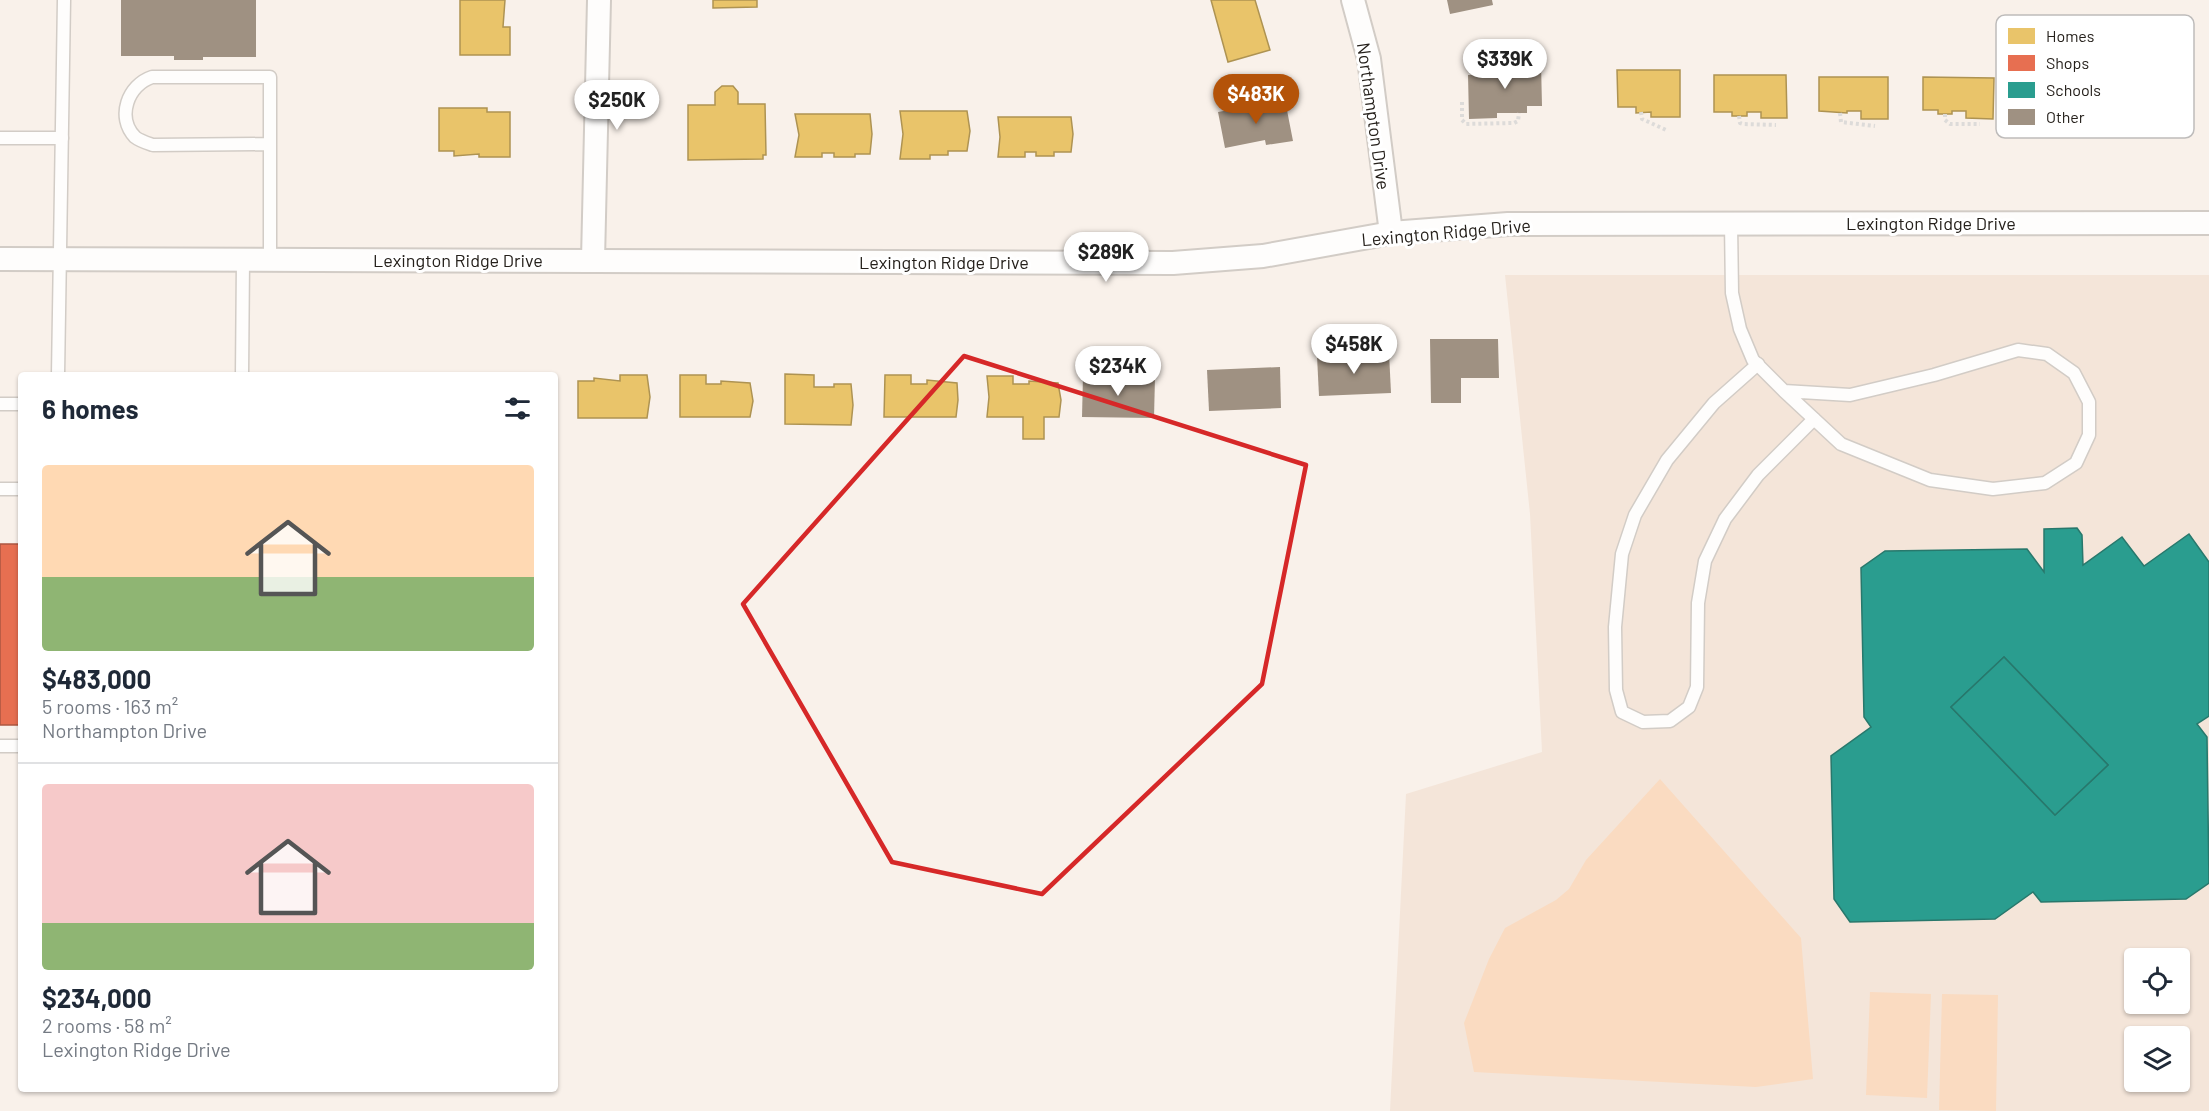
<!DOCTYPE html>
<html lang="en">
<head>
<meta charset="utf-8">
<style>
	body { margin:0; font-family:Barlow,sans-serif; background:#f6f6f7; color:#1f2937; height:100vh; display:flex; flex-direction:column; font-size:22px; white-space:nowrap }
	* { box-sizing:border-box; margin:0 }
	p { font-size:20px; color:#747a83 }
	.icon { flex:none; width:33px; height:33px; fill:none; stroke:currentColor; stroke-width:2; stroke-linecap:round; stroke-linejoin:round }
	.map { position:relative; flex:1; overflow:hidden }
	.details { position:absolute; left:18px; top:372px; width:540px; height:720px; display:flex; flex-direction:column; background:#fff; border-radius:6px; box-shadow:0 2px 4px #0004 }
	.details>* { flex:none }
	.fabs { position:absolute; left:2124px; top:948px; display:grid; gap:12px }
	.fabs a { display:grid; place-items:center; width:66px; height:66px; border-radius:6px; background:#fff; box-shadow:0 2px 4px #0004; font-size:30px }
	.price { position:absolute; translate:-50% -51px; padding:0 14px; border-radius:21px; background:#fff; color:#222; font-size:20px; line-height:39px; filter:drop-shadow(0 2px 3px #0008) }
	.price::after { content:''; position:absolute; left:50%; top:36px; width:18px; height:14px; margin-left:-9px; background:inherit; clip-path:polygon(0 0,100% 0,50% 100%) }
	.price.on { background:#b45309; color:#fff }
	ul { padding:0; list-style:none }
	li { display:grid; align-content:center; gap:12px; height:318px; padding:0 24px }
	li+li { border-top:2px solid #e0e1e3 }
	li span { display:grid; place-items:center; height:186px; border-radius:6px; color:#555 }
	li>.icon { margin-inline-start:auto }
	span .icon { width:108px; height:108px; fill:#fffc; stroke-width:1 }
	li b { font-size:26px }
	h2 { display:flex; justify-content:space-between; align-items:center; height:72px; padding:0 24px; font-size:26px }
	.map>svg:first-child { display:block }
</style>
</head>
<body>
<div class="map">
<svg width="2209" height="1111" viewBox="0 0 2209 1111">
	<rect width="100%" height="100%" fill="#f9f1ea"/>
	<!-- built -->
	<path fill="#f4e5d9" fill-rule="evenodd" d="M1505 275H2209V1111H1390L1406 794 1542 752 1530 514ZM2134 958H2180V1004H2134ZM2134 1036H2180V1082H2134Z"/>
	<!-- green -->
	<g fill="#fadbc1">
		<polygon points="1660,779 1801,938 1813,1079 1756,1087 1474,1072 1464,1023 1489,959 1505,928 1556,900 1569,889 1586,860"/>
		<polygon points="1870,992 1931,994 1927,1098 1866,1095"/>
		<polygon points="1942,994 1998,995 1996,1111 1939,1110"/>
	</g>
	<!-- homes -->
	<g fill="#e9c46a" stroke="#ae9352" stroke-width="1.5">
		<polygon points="460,0 505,0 503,27 510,27 510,55 460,55"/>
		<polygon points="713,0 757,0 757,7 713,8"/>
		<polygon points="1211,0 1255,0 1270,50 1228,62"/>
		<polygon points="1617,70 1680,70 1680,117 1651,117 1651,112 1636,113 1636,107 1618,107"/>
		<polygon points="1714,75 1786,75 1787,118 1761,118 1761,112 1747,112 1747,116 1732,116 1732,112 1714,112"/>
		<polygon points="1819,77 1888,77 1888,119 1861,119 1861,111 1847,111 1847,113 1819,111"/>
		<polygon points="1923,77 1994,78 1993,119 1966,118 1966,111 1952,111 1952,114 1938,114 1938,110 1923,110"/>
		<polygon points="722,86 733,86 738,92 738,104 765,104 766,155 763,155 763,159 688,160 688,105 715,105 715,92"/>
		<polygon points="439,108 487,108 487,112 510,112 510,157 479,157 479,154 454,156 454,151 439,151"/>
		<polygon points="900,111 967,111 970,131 967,151 948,151 948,155 930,155 930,159 900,159 903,134"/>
		<polygon points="795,114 870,114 872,134 870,154 855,154 855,157 834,157 834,153 822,153 822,157 795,157 799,135"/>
		<polygon points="998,117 1071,117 1073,134 1071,152 1054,152 1054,156 1036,156 1036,152 1025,152 1025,157 998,157 1000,137"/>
		<polygon points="785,374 814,375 814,387 834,387 834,384 851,384 853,405 851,425 785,424"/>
		<polygon points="620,375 647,375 650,397 647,418 578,418 578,381 594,381 594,378 620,381"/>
		<polygon points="680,375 706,375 706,384 721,384 721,381 750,383 753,401 750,417 680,417"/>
		<polygon points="885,375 911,375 911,384 927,384 927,380 957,383 958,400 956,417 884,417"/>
		<polygon points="987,376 1013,376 1013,384 1029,384 1029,381 1058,383 1061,400 1059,417 1044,417 1044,439 1023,439 1023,417 987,417 989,397"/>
	</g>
	<!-- shops -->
	<rect fill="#e76f51" stroke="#ad5741" stroke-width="1.5" x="0" y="544" width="21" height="181"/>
	<!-- schools -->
	<g fill="#2a9d8f" stroke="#28786c" stroke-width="1.5" fill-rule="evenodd">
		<path d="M2077 528 2082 535 2083 565 2122 537 2144 566 2189 534 2209 562V716L2197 724 2207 737 2209 883 2186 899 2041 902 2033 892 1995 919 1850 922 1834 899 1831 756 1871 727 1864 717 1861 568 1885 551 2027 549 2044 572V529ZM2004 657 2108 765 2055 815 1951 707Z"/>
		<polygon points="2004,657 2108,765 2055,815 1951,707"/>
	</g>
	<!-- building -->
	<g fill="#9f9182">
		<polygon points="121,0 256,0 256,57 203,57 203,60 174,60 174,56 121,56"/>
		<polygon points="1447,0 1492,0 1493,5 1450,14"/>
		<polygon points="1541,63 1542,106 1527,106 1527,113 1497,113 1497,118 1469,119 1468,75 1492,74 1492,64"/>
		<polygon points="1285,100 1293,141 1266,145 1265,140 1225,148 1218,112"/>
		<polygon points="1430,339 1498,339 1499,378 1461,378 1461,403 1431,403"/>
		<polygon points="1389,353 1391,393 1319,396 1317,356"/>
		<polygon points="1280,367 1281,408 1209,411 1207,370"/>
		<polygon points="1083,376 1155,377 1154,418 1082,417"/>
	</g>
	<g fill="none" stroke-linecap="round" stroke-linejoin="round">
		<!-- service casing -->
		<g stroke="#d2ccc6" stroke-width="15">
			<g id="service">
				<polyline points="0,138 62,138"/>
				<path d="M270 144 153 145C147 143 140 141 135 137 116 117 128 85 152 77H270V260"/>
				<polyline points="1731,223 1732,293 1740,329 1753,360 1784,391 1841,444 1930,480 1993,489 2045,483 2076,463 2089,435 2089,402 2074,373 2047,354 2018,350 1934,375 1850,395 1784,391"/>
				<polyline points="1758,364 1714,403 1667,460 1635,515 1622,554 1615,627 1616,690 1622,712 1643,722 1670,721 1689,707 1697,687 1698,603 1705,561 1725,519 1758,475 1814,419"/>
				<polyline points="58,375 64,0"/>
				<polyline points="242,375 243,260"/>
				<polyline points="0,404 21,404"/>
				<polyline points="0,489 21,489"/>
				<polyline points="0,746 21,746"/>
			</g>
		</g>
		<!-- minor casing -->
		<g stroke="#d2ccc6" stroke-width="26">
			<g id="minor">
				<polyline points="1353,0 1369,59 1391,233"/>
				<polyline points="0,259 1173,263 1263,256 1391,233 1508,224 2209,223"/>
				<polyline points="593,260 599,0"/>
			</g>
		</g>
		<!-- path -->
		<g stroke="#dddbd9" stroke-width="4" stroke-dasharray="3 3" stroke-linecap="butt">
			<polyline points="2148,77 2156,79 2159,83 2160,103"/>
			<polyline points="1462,102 1462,120 1466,124 1514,123 1518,121 1519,113"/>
			<polyline points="1641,112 1642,119 1666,130"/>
			<polyline points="1840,113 1841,122 1875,126"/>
			<polyline points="1945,114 1945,120 1950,124 1980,124"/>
			<polyline points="1739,116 1740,123 1743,124 1776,125"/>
		</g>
		<!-- service -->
		<use href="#service" stroke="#fefdfc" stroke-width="12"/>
		<!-- minor -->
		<use href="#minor" stroke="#fefdfc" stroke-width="22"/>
	</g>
	<!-- marked area -->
	<path fill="none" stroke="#d62828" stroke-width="4.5" stroke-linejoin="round" d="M964 356 1306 465 1262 684 1042 894 892 862 743 604Z"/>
	<g text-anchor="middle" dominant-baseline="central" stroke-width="6" stroke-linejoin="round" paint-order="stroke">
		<!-- street labels -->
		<g font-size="18" fill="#25201b" stroke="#fff">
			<text transform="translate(1374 116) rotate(82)">Northampton Drive</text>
			<text x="1931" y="223">Lexington Ridge Drive</text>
			<text transform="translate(1446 232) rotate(-5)">Lexington Ridge Drive</text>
			<text x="458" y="260">Lexington Ridge Drive</text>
			<text x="944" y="262">Lexington Ridge Drive</text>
		</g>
	</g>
	<!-- legend -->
	<rect x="1996" y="15" width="198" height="123" rx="9" fill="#fff" stroke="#bebcbb" stroke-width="1.5"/>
	<rect x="2008" y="28" width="27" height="16" fill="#e9c46a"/>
	<rect x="2008" y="55" width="27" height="16" fill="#e76f51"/>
	<rect x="2008" y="82" width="27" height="16" fill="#2a9d8f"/>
	<rect x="2008" y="109" width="27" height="16" fill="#9f9182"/>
	<g font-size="16" fill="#25201b">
		<text x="2046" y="42">Homes</text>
		<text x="2046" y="69">Shops</text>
		<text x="2046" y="96">Schools</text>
		<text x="2046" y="123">Other</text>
	</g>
</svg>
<div class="fabs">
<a><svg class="icon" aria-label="locate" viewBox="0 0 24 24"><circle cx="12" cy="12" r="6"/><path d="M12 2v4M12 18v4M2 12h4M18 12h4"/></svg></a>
<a><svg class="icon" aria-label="layers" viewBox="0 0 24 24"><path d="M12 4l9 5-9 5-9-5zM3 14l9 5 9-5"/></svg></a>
</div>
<b class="price" style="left:1505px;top:90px">$339K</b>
<b class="price on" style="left:1256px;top:125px">$483K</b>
<b class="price" style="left:617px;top:131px">$250K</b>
<b class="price" style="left:1106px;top:283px">$289K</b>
<b class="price" style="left:1354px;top:375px">$458K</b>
<b class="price" style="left:1118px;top:397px">$234K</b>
<section class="details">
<h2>6 homes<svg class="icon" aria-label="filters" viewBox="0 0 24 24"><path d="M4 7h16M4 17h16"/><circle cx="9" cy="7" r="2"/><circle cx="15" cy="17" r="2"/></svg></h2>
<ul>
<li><span style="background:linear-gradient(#ffd9b3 60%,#8fb573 0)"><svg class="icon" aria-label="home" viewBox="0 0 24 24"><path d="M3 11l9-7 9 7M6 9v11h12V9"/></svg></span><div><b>$483,000</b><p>5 rooms · 163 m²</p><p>Northampton Drive</p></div></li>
<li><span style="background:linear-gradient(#f6c9c9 75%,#8fb573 0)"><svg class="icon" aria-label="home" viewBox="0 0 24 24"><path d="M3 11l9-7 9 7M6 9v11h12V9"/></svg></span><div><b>$234,000</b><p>2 rooms · 58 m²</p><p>Lexington Ridge Drive</p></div></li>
</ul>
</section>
</div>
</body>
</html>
